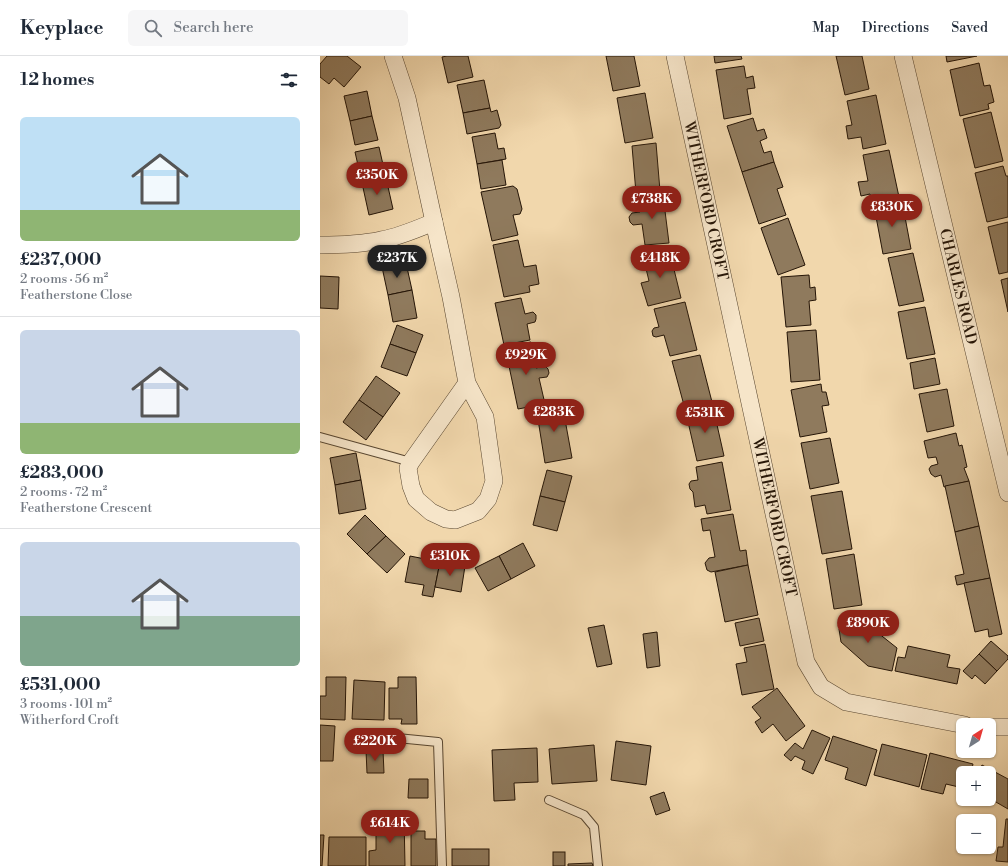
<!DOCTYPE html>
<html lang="en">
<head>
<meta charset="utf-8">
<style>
	body { margin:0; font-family:"Libre Bodoni",serif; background:#f6f6f7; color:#1f2937; height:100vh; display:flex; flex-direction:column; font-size:15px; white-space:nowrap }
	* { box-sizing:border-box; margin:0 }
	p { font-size:13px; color:#747a83 }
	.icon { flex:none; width:22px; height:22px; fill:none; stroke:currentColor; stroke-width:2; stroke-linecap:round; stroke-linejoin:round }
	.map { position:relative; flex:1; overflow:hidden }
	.drawer { display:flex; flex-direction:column; background:#fff; width:320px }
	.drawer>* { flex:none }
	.needle { width:26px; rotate:37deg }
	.tools { position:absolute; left:636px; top:662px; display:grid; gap:8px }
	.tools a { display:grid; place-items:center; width:40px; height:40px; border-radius:6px; background:#fff; box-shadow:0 1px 3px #0004; font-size:20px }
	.price { position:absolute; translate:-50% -34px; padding:0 9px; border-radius:14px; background:#8f2418; color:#fff; font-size:13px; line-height:26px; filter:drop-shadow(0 1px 2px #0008) }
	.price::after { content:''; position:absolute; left:50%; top:24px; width:12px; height:9px; margin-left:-6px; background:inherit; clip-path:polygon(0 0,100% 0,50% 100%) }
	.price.current { background:#222; color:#fff }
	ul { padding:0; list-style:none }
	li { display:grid; align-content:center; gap:8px; height:212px; padding:0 20px }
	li+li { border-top:1px solid #e0e1e3 }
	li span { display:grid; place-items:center; height:124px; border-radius:6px; color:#555 }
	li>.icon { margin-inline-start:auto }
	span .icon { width:72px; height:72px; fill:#fffc; stroke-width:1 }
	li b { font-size:17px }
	h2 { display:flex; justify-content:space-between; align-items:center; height:48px; padding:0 20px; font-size:17px }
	header { display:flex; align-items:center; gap:24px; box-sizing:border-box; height:56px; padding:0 20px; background:#fff; border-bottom:1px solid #e0e1e3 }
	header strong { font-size:19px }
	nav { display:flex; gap:22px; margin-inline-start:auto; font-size:14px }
	.search { width:280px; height:36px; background:#f6f6f7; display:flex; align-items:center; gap:10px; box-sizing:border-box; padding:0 14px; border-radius:6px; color:#747a83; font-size:15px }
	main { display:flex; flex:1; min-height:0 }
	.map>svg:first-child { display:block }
</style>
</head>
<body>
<header>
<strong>Keyplace</strong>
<div class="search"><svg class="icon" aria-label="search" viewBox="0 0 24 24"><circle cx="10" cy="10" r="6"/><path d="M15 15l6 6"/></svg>Search here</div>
<nav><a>Map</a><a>Directions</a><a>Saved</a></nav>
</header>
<main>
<section class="drawer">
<h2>12 homes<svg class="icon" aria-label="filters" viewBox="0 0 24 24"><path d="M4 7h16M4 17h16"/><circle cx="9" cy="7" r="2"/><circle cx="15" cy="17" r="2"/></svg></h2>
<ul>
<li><span style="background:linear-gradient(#bfe0f5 75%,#8fb573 0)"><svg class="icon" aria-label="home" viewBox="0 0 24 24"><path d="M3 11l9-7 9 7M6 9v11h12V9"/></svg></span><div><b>£237,000</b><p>2 rooms · 56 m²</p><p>Featherstone Close</p></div></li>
<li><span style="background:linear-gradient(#c9d6e8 75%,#8fb573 0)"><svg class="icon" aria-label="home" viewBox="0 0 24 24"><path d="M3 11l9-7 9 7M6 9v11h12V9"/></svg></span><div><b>£283,000</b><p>2 rooms · 72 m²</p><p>Featherstone Crescent</p></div></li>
<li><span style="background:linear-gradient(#c9d6e8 60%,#7fa58c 0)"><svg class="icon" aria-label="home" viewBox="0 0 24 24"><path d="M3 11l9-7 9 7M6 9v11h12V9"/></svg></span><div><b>£531,000</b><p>3 rooms · 101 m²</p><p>Witherford Croft</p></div></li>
</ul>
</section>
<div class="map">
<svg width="688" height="810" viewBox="0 0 688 810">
	<rect width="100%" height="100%" fill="#f1d7ac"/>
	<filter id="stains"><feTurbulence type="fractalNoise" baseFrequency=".005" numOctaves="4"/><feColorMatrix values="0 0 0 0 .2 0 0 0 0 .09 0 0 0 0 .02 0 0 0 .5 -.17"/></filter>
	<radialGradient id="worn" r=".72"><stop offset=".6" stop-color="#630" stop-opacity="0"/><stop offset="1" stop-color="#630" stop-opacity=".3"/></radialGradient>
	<!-- building -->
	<g fill="#8f7a5d" stroke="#251507">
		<polygon points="7,0 27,0 41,11 24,31 14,22 9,28 0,21 0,8"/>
		<polygon points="127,0 148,0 153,21 128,27 122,1"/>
		<polygon points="286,0 314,0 320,30 293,35"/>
		<polygon points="394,0 421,0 422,3 395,7"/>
		<polygon points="516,0 542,0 549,33 525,39"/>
		<polygon points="626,0 657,0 627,6"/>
		<polygon points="659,7 664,30 670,29 674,46 668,48 669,53 640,60 630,14"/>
		<polygon points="424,10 426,22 433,20 435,32 427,33 431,58 404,63 396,14"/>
		<polygon points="164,24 170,52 143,57 137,29"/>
		<polygon points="47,35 52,60 30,65 24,40"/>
		<polygon points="325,37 333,82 305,87 297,42"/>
		<polygon points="556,39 566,88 543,93 541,81 528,83 526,70 532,69 527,45"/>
		<polygon points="170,52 171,56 177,54 181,69 179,72 147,78 143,57"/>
		<polygon points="671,56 683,105 655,112 643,63"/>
		<polygon points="52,60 58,84 35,89 30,65"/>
		<polygon points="433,62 437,75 444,73 447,82 440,85 444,97 451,95 454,106 422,116 407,70"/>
		<polygon points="175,77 178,93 184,92 186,103 157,108 152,81"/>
		<polygon points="336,87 340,135 316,137 312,90"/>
		<polygon points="59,91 66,122 42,127 35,96"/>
		<polygon points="569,94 579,141 552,146 550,138 541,140 538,126 548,125 543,99"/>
		<polygon points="182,104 186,129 161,133 157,108"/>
		<polygon points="454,106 463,131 457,133 466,159 439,168 422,116"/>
		<polygon points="683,110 686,120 688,120 688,161 667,166 655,117"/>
		<polygon points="66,122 73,153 49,159 42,127"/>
		<polygon points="193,130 197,133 202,153 200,158 193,159 198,179 172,185 161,136"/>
		<polygon points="343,139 349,187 325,189 322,168 313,169 310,166 309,161 312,157 320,156 318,142"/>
		<polygon points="582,145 591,193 563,198 554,150"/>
		<polygon points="468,162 485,209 458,219 441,172"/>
		<polygon points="688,166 688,216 679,218 668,171"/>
		<polygon points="198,184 204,211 216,209 219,228 209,230 210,236 184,241 173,189"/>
		<polygon points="349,193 361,242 328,250 321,227 329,225 323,200"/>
		<polygon points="593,197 604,245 579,250 568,202"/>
		<polygon points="86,207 92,234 68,239 62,211"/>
		<polygon points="489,219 490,232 495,231 496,244 489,245 491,269 466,271 461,221"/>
		<polygon points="0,220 19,221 18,253 0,252"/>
		<polygon points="688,222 688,256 681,224"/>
		<polygon points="92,234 97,262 73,266 68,239"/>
		<polygon points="201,242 205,258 213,256 216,259 216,263 215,266 207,268 210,284 184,289 175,247"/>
		<polygon points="365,246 377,294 350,300 344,279 336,281 333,280 332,275 334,272 339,271 334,253"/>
		<polygon points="605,251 615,298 587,303 578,256"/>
		<polygon points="77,269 103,279 96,297 70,288"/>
		<polygon points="496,274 500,324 471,326 467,276"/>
		<polygon points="211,286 216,312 225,310 228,313 229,317 227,321 219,322 225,348 198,353 185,291"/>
		<polygon points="70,288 96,297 87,320 61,311"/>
		<polygon points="380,299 392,346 365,353 352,305"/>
		<polygon points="615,302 620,328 594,333 590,307"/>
		<polygon points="56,320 80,337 63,361 39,344"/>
		<polygon points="501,328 502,336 506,336 509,349 502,350 507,376 480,381 471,334"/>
		<polygon points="627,333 634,370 607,376 599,338"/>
		<polygon points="39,344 63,361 46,384 23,366"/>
		<polygon points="242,347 252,402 225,407 216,351"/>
		<polygon points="393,351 404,400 377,405 366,357"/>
		<polygon points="636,377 639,390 642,389 647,411 644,412 649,425 624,431 621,419 615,421 611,418 609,413 611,410 618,408 616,401 608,402 604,385"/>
		<polygon points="510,382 519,427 490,433 481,387"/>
		<polygon points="36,397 41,424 15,429 10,402"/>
		<polygon points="402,406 411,454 387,458 385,449 375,451 373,436 370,433 369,428 371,425 378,424 376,411"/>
		<polygon points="227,414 252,420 245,446 220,440"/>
		<polygon points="41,424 46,453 19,458 15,429"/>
		<polygon points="649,425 659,470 635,476 625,430"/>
		<polygon points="522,435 532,493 502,498 491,440"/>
		<polygon points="220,440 245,446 237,475 213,469"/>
		<polygon points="413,458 420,495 426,494 428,509 391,516 387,514 385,507 389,502 395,501 390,474 383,475 381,463"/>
		<polygon points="45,459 66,480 47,498 27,478"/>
		<polygon points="659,470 670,522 637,529 635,520 644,518 635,476"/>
		<polygon points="66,480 85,498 67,517 47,498"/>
		<polygon points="203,487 215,510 191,523 179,500"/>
		<polygon points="534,498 542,549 514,553 506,503"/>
		<polygon points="90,500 120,506 113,541 102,539 104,529 85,526"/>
		<polygon points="179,500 191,523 168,535 155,512"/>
		<polygon points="120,506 145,510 141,536 115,531"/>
		<polygon points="428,509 438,559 405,566 395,516"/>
		<polygon points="670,522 682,578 669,581 668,573 655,576 644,527"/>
		<polygon points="533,557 577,592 572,615 548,610 521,586 519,573"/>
		<polygon points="439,562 444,585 420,590 415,567"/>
		<polygon points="284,569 292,608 277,611 268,572"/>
		<polygon points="337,576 340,610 327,612 323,578"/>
		<polygon points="671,585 688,600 688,603 677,615 659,598"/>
		<polygon points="445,588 454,633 422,639 416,608 427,606 424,592"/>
		<polygon points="588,590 630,599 627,611 640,613 637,628 575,615 578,601 585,602"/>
		<polygon points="659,598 677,615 665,628 655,619 652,623 643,615"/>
		<polygon points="6,621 26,621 25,664 0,663 0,640 6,640"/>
		<polygon points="78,621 96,621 97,668 81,668 82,663 69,663 69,632 78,632"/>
		<polygon points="34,624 65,626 64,664 32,663"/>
		<polygon points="457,632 485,670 466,685 453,668 442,677 435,666 441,662 432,651"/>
		<polygon points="0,669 15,670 13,705 0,705"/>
		<polygon points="492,674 510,682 493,718 482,713 485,705 475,700 471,705 464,699 475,687 483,693"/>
		<polygon points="513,680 557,694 546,730 525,723 528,712 505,704"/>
		<polygon points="296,685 331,690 326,729 291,724"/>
		<polygon points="562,688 607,699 599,731 554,719"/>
		<polygon points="274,689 277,725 232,728 229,693"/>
		<polygon points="217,692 218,726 194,727 195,744 174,745 172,694"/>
		<polygon points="46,694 63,694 64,717 47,717"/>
		<polygon points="610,697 653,708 651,717 643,717 643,732 626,728 623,738 601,733"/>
		<polygon points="662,709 688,723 688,753 669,742 669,717 658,717"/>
		<polygon points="89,723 108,723 108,742 88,742"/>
		<polygon points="344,736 350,754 336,759 330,741"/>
		<polygon points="66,760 84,760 85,810 49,810 49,795 56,794 56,772 67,772"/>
		<polygon points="686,763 688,763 688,806 676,805 678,791 683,791"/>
		<polygon points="91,775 105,775 105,783 116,783 116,810 91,810"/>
		<polygon points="0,779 4,779 2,810 0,810"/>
		<polygon points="9,781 46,781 46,810 8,810"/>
		<rect x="132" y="793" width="37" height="17"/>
		<rect x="233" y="796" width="12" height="14"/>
		<polygon points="272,807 273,810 248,810 248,808"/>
	</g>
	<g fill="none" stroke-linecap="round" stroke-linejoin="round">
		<!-- lane casing -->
		<g stroke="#584630" stroke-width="10">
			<g id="lane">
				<polyline points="0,381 91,406"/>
				<polyline points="67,681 118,686 122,810"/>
				<polyline points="229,744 264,759 274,771 278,810"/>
			</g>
		</g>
		<!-- street casing -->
		<g stroke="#584630" stroke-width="18">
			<g id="street">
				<polyline points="73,0 87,42 114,166 131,241 147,327 165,361 174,425 168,443 158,455 135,464 126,463 111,456 96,443 91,430 88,412 91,406 147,327"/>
				<path id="s1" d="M355 0 486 606 501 631 526 646 645 669"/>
				<path id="s2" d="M583 0 688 437"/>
				<path d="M0 189C20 189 42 188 61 184 79 181 97 173 114 166"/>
				<polyline points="669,671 688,671"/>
			</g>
		</g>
		<!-- lane -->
		<use href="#lane" stroke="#f6e5c9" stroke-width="8"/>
		<!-- street -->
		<use href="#street" stroke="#f6e5c9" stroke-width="17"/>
	</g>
	<g text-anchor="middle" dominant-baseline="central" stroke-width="3" stroke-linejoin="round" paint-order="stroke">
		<!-- street labels -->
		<g font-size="15" fill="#251507" stroke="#f6e5c9">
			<text stroke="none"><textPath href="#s1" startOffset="148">WITHERFORD CROFT</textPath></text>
			<text stroke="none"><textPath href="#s2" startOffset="237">CHARLES ROAD</textPath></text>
			<text stroke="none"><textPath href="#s1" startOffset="472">WITHERFORD CROFT</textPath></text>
		</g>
	</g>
	<rect width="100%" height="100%" filter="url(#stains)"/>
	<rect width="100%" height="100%" fill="url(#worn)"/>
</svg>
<div class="tools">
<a><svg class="needle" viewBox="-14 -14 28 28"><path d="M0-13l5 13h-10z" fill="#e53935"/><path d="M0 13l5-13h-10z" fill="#747a83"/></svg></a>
<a>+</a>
<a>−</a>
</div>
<b class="price" style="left:57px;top:140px">£350K</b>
<b class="price" style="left:332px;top:164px">£738K</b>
<b class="price" style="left:572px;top:172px">£830K</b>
<b class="price current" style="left:77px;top:223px">£237K</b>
<b class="price" style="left:340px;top:223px">£418K</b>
<b class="price" style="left:206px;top:320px">£929K</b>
<b class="price" style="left:234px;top:377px">£283K</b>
<b class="price" style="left:385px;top:378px">£531K</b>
<b class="price" style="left:130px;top:521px">£310K</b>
<b class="price" style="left:548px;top:588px">£890K</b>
<b class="price" style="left:55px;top:706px">£220K</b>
<b class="price" style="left:70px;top:788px">£614K</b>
</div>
</main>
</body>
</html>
